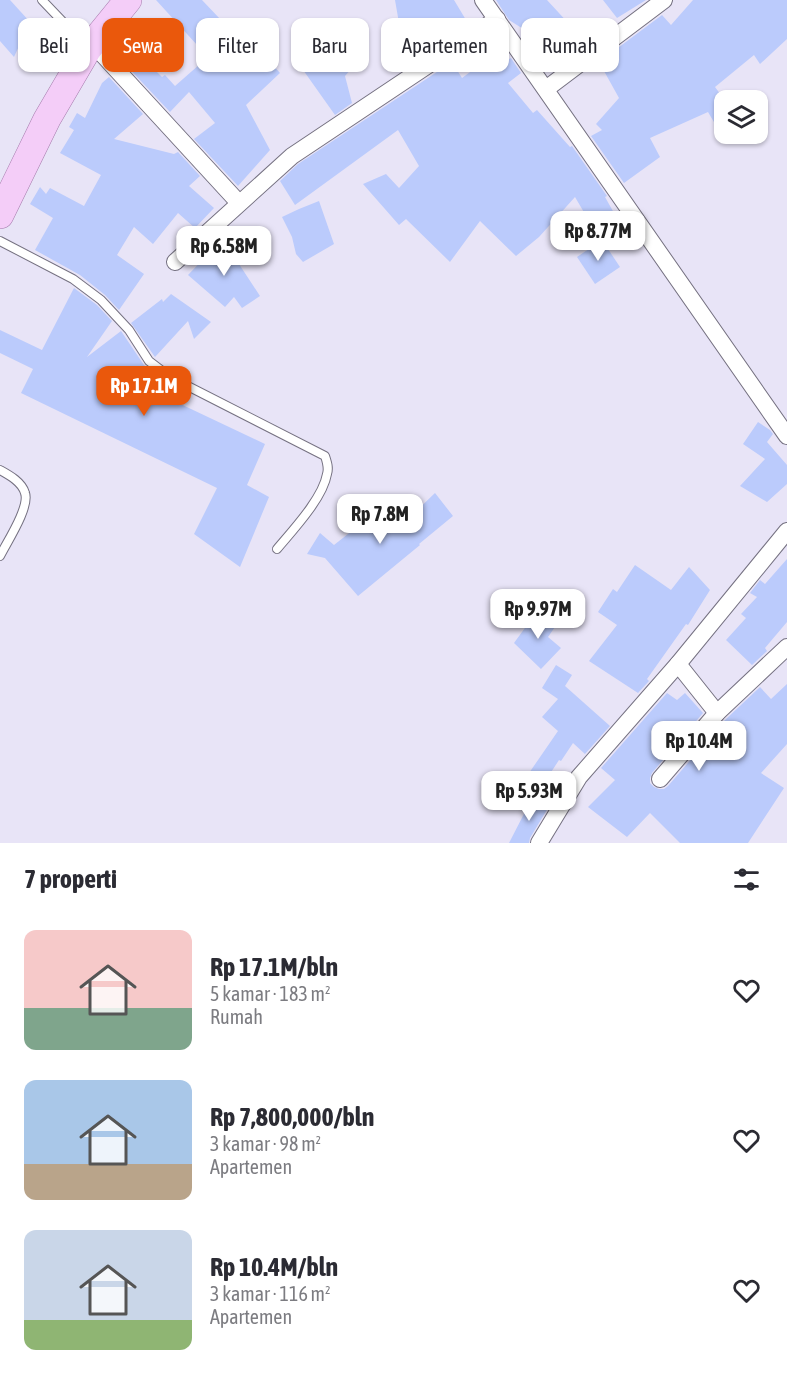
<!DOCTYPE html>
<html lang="id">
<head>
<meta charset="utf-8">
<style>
	body { margin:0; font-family:"Asap Condensed",sans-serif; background:#f2f2f3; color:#2b2b33; height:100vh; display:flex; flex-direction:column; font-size:22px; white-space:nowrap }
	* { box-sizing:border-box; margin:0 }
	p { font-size:20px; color:#7c7c81 }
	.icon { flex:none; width:33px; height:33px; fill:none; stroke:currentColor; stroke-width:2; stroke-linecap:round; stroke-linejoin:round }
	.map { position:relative; height:843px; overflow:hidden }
	.drawer { display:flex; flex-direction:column; background:#fff; flex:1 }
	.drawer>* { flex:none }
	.guide { position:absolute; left:18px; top:18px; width:752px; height:54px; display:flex; gap:12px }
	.buttons { position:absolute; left:714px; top:90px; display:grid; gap:12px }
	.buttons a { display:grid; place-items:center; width:54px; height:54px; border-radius:12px; background:#fff; box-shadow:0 2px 4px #0004; font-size:30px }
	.price { position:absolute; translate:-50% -51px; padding:0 14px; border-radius:12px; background:#fff; color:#222; font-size:20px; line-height:39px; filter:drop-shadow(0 2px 3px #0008) }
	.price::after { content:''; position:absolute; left:50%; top:36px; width:18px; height:14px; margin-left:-9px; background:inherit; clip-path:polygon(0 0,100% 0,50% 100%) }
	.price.current { background:#ea580c; color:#fff }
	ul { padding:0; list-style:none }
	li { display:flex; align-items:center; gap:18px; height:150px; padding:0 24px }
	li span { display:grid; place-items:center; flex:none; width:168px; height:120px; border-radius:12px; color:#555 }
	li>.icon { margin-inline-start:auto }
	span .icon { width:72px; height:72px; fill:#fffc; stroke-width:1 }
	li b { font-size:26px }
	h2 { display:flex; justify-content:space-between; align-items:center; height:72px; padding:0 24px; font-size:26px }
	.chip { padding:0 21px; border-radius:12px; background:#fff; box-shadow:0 2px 4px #0004; font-size:21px; line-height:54px }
	.chip.current { background:#ea580c; color:#fff }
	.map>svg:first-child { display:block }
</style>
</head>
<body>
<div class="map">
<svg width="787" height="843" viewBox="0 0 787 843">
	<rect width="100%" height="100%" fill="#e8e4f7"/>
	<!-- building -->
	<g fill="#bbcbfc">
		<polygon points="0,0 10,0 30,22 14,57 0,41"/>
		<polygon points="156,0 202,0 240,40 246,35 280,73 246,105 270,150 238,186 194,139 215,123 189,92 170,112 123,62 135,50 162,77 165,75 175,86 208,57"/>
		<polygon points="395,0 454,0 469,25 434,48 422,27 405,39 394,25 399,23"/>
		<polygon points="496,0 547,0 582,38 540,64 521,37 528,32 509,20"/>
		<polygon points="603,0 646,0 617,18"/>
		<polygon points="693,0 787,0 787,39 760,64 754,55 715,87 724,99 724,139 708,112 650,138 660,157 624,183 591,136 602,130 596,124 619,98 599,62 662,15 671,25"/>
		<polygon points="319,43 336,50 352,68 345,76 352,103 335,115 296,60"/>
		<polygon points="511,58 521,73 508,83 533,113 537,110 570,147 572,146 607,196 605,197 614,213 592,226 575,197 539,237 516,256 480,221 450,262 406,219 399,225 363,184 386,174 399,188 419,166 398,130 295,205 280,181 298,164 452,62 462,78 485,61 488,69"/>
		<polygon points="109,77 143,114 114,139 174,154 178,152 200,176 189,186 214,208 195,228 178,213 153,244 134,227 117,255 144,274 119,310 105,295 80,275 35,250 53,218 30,204 40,187 46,194 50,188 84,206 101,175 60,153 74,130 69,127 77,113 85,118 102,83"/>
		<polygon points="319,201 334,244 303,262 296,254 292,237 282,217 299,209"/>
		<polygon points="602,240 620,267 595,284 577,257"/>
		<polygon points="226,241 240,263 239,264 260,296 242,308 234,297 225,307 188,275 212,250"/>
		<polygon points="74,288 97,305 112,321 87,357 121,331 144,365 159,378 153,391 265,444 247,485 269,497 240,567 194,534 217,488 21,393 33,369 0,353 0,330 42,350"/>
		<polygon points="171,294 211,322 194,339 188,321 155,357 131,323 162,299 163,302"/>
		<polygon points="758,422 770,430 773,434 767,442 787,465 787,484 767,502 740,486 765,459 743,444"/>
		<polygon points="435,493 453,516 419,544 420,545 358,596 325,558 307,554 320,533 334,545 367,519 376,530 398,516 404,523"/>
		<polygon points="787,559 787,622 765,648 767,651 752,665 726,640 746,618 741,614 757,597 750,593 760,580 765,584"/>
		<polygon points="635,565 671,590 689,567 710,590 688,625 686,624 647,679 649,681 638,693 589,661 617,625 598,612 613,589 617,592"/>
		<polygon points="538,610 557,624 548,637 561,648 541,669 514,643"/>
		<polygon points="556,665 572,675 565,686 610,726 585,754 573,743 561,761 559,760 542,786 527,776 558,731 542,717 558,699 542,688"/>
		<polygon points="787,684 787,744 761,773 784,788 748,843 680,843 650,813 627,837 588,807 615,780 601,768 667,693 677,700 685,693 703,713 652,773 650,778 650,783 654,787 659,789 664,789 668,786 725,720 760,687 771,699"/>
		<polygon points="530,798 548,808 530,838 529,843 509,843 526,810"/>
	</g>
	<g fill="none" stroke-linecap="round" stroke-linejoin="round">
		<!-- lane casing -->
		<g stroke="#757181" stroke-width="10">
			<g id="lane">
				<polyline points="42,0 85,45"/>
				<path d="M0 241 73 279 101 300 129 330 149 361 170 377 325 456C327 462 329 468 327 474 323 498 293 530 277 549"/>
				<path d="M0 470C9 475 22 482 25 493 30 507 7 542 0 556"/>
			</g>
		</g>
		<!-- street casing -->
		<g stroke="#757181" stroke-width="18">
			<g id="street">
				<polyline points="483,0 787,436"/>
				<polyline points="92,43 239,203"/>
				<polyline points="546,89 664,0"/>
				<polyline points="175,262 292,156 497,19"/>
				<polyline points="678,664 717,713"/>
				<polyline points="660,779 717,713 787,647"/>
				<polyline points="539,843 579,777 678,664 787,531"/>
			</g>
		</g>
		<!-- primary casing -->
		<g stroke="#a47aab" stroke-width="28">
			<polyline id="primary" points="0,215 47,119 88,49 128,0"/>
		</g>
		<!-- lane -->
		<use href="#lane" stroke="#fff" stroke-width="8"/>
		<!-- street -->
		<use href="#street" stroke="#fff" stroke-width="16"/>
		<!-- primary -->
		<use href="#primary" stroke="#f4cdf8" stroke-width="27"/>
	</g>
</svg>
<div class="buttons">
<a><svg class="icon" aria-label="layers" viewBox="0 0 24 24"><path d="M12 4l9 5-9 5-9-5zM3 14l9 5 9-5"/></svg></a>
</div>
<b class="price" style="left:598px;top:262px">Rp 8.77M</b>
<b class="price" style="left:224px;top:277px">Rp 6.58M</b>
<b class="price current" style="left:144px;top:417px">Rp 17.1M</b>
<b class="price" style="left:380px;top:545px">Rp 7.8M</b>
<b class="price" style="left:538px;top:640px">Rp 9.97M</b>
<b class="price" style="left:699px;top:772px">Rp 10.4M</b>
<b class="price" style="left:529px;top:822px">Rp 5.93M</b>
<div class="guide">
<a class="chip">Beli</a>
<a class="chip current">Sewa</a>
<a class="chip">Filter</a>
<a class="chip">Baru</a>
<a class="chip">Apartemen</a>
<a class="chip">Rumah</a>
</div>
</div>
<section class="drawer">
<h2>7 properti<svg class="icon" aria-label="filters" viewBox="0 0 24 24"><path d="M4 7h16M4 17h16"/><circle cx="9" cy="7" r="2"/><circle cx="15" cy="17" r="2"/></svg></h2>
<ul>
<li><span style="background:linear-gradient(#f6c9c9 65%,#7fa58c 0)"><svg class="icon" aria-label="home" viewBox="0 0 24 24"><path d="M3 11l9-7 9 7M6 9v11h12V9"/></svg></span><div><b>Rp 17.1M/bln</b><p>5 kamar · 183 m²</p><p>Rumah</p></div><svg class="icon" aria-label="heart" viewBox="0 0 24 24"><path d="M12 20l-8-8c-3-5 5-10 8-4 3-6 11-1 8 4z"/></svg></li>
<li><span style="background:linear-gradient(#a9c7e8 70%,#b9a48a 0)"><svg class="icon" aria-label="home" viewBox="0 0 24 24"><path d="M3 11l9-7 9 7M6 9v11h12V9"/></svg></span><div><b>Rp 7,800,000/bln</b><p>3 kamar · 98 m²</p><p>Apartemen</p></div><svg class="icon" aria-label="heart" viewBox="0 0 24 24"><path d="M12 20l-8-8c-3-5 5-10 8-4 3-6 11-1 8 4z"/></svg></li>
<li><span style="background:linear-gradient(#c9d6e8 75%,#8fb573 0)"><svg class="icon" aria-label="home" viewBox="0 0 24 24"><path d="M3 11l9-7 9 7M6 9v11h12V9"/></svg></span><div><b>Rp 10.4M/bln</b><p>3 kamar · 116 m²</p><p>Apartemen</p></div><svg class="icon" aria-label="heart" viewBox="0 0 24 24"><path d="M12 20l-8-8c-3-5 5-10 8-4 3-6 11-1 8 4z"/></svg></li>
</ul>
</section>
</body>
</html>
